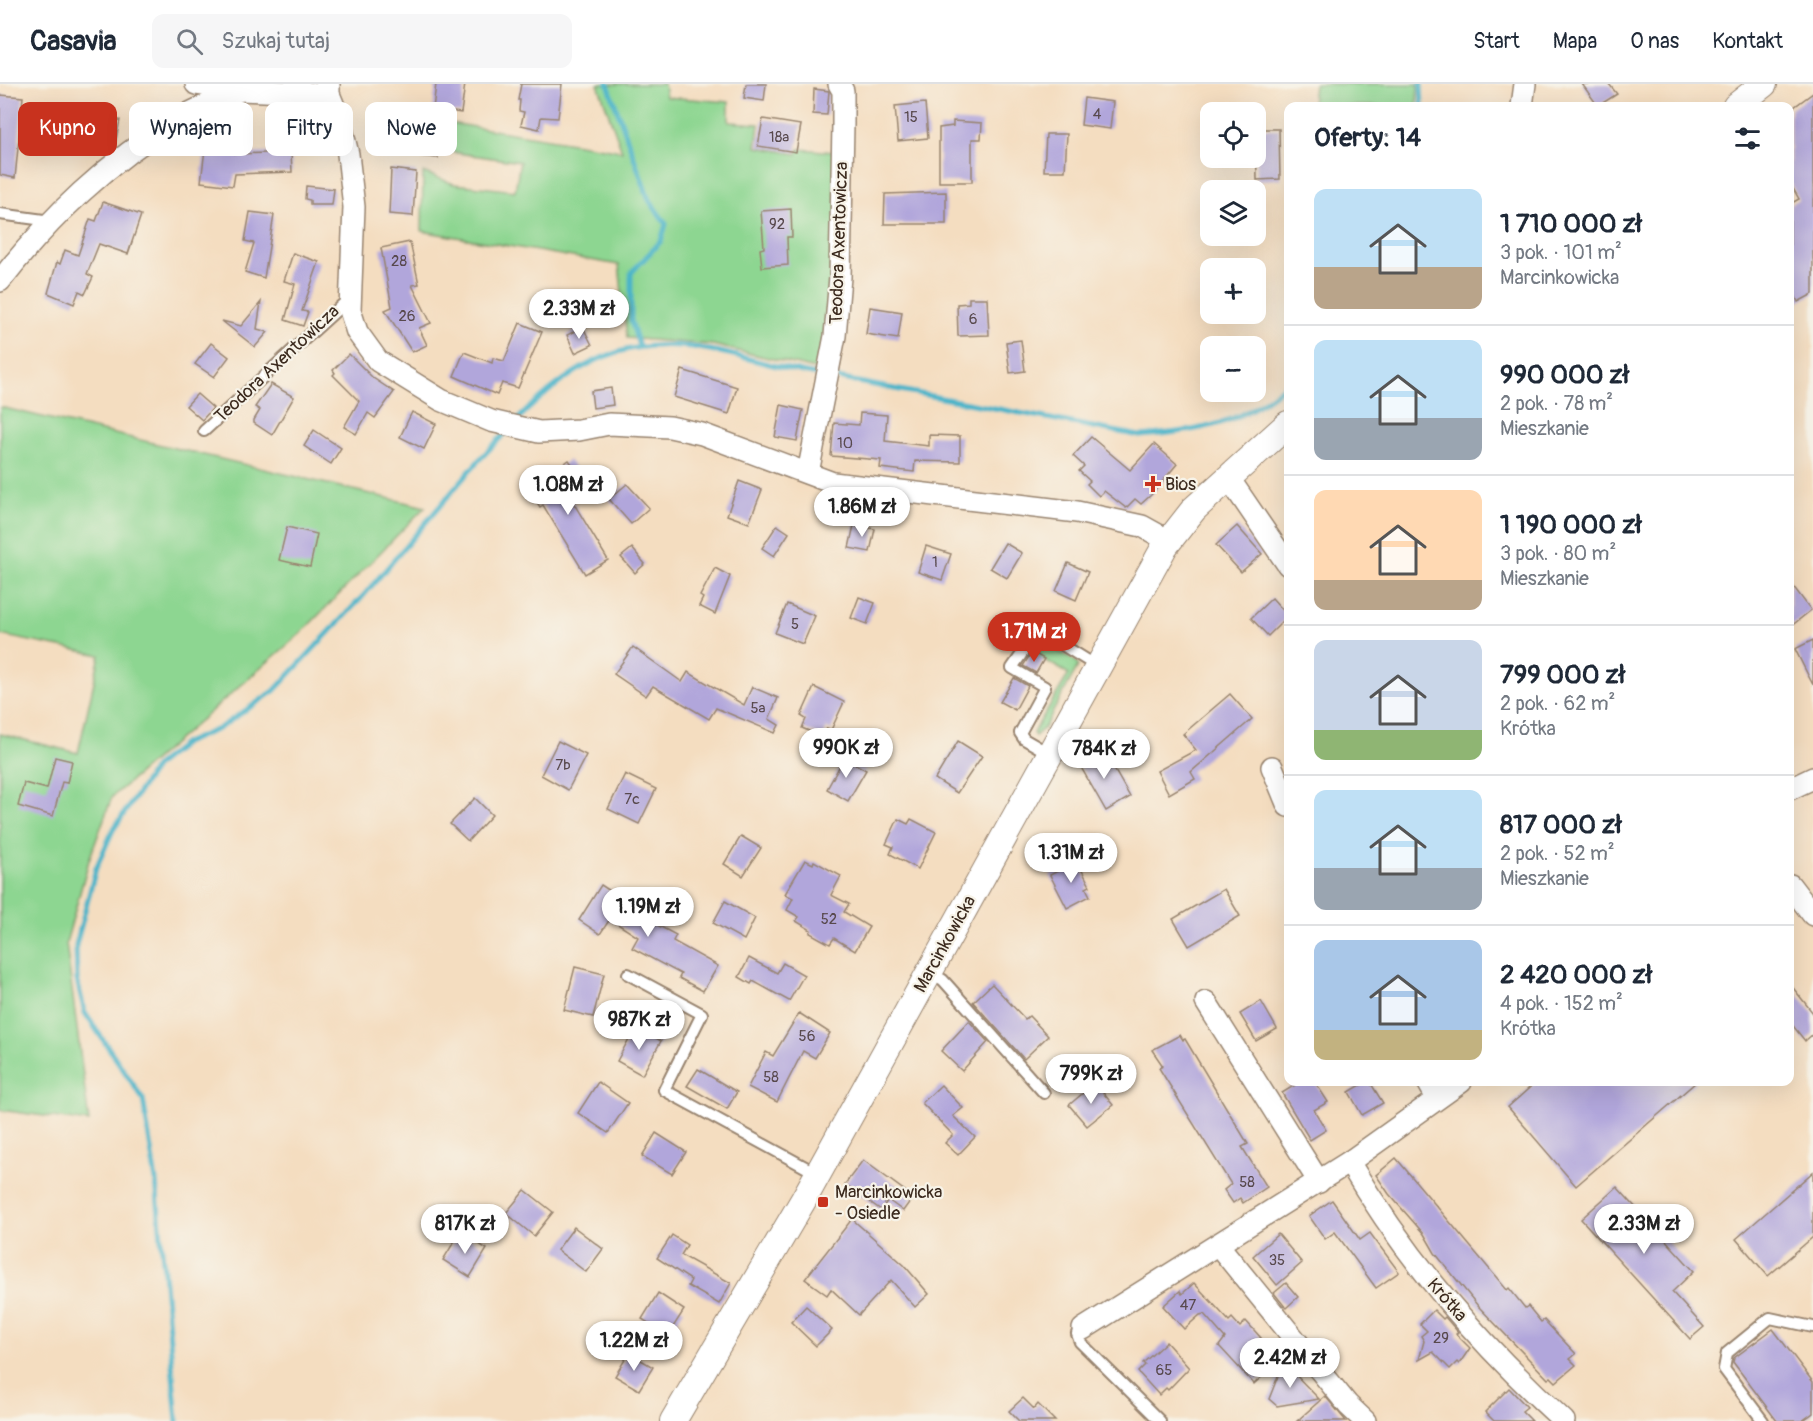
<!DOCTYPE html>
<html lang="pl">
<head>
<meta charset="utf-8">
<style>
	body { margin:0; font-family:Pangolin,sans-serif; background:#f6f6f7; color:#1f2937; height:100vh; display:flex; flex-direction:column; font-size:22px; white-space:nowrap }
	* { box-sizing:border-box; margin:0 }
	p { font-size:20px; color:#747a83 }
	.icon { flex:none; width:33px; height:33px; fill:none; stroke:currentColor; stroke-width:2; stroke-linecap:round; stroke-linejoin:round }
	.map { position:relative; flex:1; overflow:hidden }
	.drawer { position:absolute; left:1284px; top:18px; width:510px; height:984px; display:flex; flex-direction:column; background:#fff; border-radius:12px; box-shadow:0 6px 24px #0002 }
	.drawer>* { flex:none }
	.banner { position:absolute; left:18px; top:18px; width:570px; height:54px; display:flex; gap:12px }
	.buttons { position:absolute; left:1200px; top:18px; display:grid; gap:12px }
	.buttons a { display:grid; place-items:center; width:66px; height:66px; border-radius:12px; background:#fff; box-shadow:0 6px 24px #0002; font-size:30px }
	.price { position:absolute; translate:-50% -51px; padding:0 14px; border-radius:21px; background:#fff; color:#222; font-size:20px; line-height:39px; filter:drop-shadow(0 2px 3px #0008) }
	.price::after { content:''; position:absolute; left:50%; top:36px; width:18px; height:14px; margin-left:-9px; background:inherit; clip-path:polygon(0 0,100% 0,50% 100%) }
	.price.on { background:#c8321e; color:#fff }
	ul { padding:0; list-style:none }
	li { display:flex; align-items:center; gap:18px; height:150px; padding:0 30px }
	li+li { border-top:2px solid #e0e1e3 }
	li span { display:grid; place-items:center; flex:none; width:168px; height:120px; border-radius:12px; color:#555 }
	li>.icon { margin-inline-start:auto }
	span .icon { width:72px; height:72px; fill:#fffc; stroke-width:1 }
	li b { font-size:26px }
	h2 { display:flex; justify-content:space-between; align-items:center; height:72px; padding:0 30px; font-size:26px }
	.pill { padding:0 21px; border-radius:12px; background:#fff; box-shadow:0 6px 24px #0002; font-size:21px; line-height:54px }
	.pill.on { background:#c8321e; color:#fff }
	header { display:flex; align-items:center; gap:36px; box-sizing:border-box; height:84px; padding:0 30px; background:#fff; border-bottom:2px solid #e0e1e3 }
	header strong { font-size:28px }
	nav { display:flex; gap:33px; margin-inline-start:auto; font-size:21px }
	.search { width:420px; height:54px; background:#f6f6f7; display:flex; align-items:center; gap:15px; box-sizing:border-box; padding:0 21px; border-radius:12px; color:#747a83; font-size:22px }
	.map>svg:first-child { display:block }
</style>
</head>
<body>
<header>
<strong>Casavia</strong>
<div class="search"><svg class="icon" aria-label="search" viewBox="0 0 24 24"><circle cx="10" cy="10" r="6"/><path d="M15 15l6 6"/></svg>Szukaj tutaj</div>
<nav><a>Start</a><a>Mapa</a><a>O nas</a><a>Kontakt</a></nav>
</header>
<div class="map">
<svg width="1813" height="1337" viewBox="0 0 1813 1337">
	<rect width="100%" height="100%" fill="#f7f3e8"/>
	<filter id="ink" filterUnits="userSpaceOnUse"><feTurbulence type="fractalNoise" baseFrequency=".0167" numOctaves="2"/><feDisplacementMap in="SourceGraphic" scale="12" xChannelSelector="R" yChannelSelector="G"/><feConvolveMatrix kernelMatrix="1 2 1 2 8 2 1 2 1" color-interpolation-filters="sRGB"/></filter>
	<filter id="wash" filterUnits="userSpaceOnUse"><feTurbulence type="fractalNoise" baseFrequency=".008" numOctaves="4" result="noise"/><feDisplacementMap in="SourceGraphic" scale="24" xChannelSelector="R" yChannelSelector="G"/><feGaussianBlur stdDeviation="1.35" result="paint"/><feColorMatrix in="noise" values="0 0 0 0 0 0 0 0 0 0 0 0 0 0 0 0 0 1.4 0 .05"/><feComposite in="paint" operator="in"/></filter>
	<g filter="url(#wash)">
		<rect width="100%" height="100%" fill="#f4ddc0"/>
		<!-- green -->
		<g fill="#8dd691" stroke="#648058" stroke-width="1.5">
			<polygon points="598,0 664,0 666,13 729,18 729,38 759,40 756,63 797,70 799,65 835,68 838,143 820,286 713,261 627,254 619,181 422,147 423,88 454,100 515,107 520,78 451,68 451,58 437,53 438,37 622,67"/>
			<polygon points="1314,0 1418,0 1417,22 1312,22"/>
			<polygon points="0,323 425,423 300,550 112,713 89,776 66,859 89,1038 0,1026 0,650 78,669 100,571 0,551"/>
			<polygon points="1043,558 1077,578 1078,582 1044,644 1035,652 1033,649 1069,590 1029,567 1037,559"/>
		</g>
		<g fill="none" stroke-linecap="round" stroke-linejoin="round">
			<!-- stream -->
			<g stroke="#4ab4c9" stroke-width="5">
				<polyline points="608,0 649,116 666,140 661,157 631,189 631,237 639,262"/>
				<polyline points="1421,0 1422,22"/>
				<path d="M832 293 1140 352C1204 346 1238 342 1288 299"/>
				<path d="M517 336C576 277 626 250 710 266 748 273 784 286 823 292"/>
				<polyline points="177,1337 156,1097 143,1015 85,929 77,896 76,861 96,784 113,746 156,682 185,659 218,645 274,607 364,511 479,376 507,347"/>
			</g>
		</g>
		<g id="blocks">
			<!-- building -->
			<g fill="#b1a6db">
				<polygon points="436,0 465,0 461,29 433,25"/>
				<polygon points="521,0 562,0 558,34 541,33 539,45 521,41 524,28 519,27 520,16 518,16"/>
				<polygon points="746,0 766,0 764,17 744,14"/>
				<polygon points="1582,0 1609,0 1617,10 1598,22"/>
				<polygon points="814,5 829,7 827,31 813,30"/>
				<polygon points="1813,9 1813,210 1798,218 1790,200 1790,120 1799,115 1790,99 1790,26"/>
				<polygon points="0,11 23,13 15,94 0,91"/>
				<polygon points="1084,14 1113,18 1110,45 1081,41"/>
				<polygon points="925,19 928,54 898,57 895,22"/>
				<polygon points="60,25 120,36 115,61 55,50"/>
				<polygon points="281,29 311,29 310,53 281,52"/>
				<polygon points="763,35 801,41 796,68 758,62"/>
				<polygon points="953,37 982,39 981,55 972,55 972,98 939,98 939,44 953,42"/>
				<polygon points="1256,45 1279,45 1280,95 1257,96"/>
				<polygon points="1046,50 1067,50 1065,87 1044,87"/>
				<polygon points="419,55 439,57 438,74 418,72"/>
				<polygon points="205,65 238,70 291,68 292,88 235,90 233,102 201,98"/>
				<polygon points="391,85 416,88 413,132 389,130"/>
				<polygon points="306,102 334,105 332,121 310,121 310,116 305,115"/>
				<polygon points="946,108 946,140 884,140 885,110"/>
				<polygon points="103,118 141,131 128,170 99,160 87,190 93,193 85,210 79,207 74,220 48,209 57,178 60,180 65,166 78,171 90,135 96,137"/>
				<polygon points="791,125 792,153 787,153 788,181 762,183 760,165 764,164 761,127"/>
				<polygon points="250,128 274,131 264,194 245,188 254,159 245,157"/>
				<polygon points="410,158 419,200 412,201 431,239 419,244 427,261 412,268 385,226 392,223 381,164"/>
				<polygon points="293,169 319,178 302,227 308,228 303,242 285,236 295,200 284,197"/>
				<polygon points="969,214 987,214 989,251 958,252 957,220 969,219"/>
				<polygon points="261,218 257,245 268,248 255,263 222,237 241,242"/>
				<polygon points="870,223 902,228 898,255 866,250"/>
				<polygon points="520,239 542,248 518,304 502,299 497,311 454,292 464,268 492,279 493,274 504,277"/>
				<polygon points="583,243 592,261 575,269 567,251"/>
				<polygon points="1021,256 1025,287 1010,289 1006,258"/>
				<polygon points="211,259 229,273 214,293 195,280"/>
				<polygon points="349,270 373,294 394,308 375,334 368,329 356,350 344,343 359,317 333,291 335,289 333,286"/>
				<polygon points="682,286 737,303 729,330 674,313"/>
				<polygon points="271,300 294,313 272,351 254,339 254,336 260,326 255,323"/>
				<polygon points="611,304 613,321 593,324 591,307"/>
				<polygon points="197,310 213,324 202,336 186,322"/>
				<polygon points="781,321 803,326 797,357 775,353"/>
				<polygon points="412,328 436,340 424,365 400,353"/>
				<polygon points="860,329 887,331 885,357 929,362 929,351 960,352 960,378 915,377 914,388 880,384 881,376 831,372 834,339 859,341"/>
				<polygon points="314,346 341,364 331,380 304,362"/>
				<polygon points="1091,353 1130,386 1154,360 1177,380 1151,411 1141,420 1135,415 1126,424 1104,407 1099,412 1087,400 1090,397 1079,387 1084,382 1073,372"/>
				<polygon points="569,376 582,394 565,405 608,476 585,490 543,421 540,423 528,405"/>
				<polygon points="739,397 762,406 749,439 727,431"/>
				<polygon points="627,400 649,424 631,440 609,415"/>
				<polygon points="777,441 789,449 774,472 762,464"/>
				<polygon points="854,441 875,445 870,468 849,464"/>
				<polygon points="1237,442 1262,470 1241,488 1216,461"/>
				<polygon points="287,443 317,450 310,483 279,476"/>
				<polygon points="1005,459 1022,469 1007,494 990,484"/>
				<polygon points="926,462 951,470 942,496 918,488"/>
				<polygon points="632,464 645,480 635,489 621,473"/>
				<polygon points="1068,479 1088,488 1076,516 1056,507"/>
				<polygon points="715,484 730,492 715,530 699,522 703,514 700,512"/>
				<polygon points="1790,498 1811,526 1790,543"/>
				<polygon points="859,513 875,519 867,540 851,534"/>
				<polygon points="1272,514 1288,532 1268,552 1251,534"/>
				<polygon points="787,520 815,532 803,560 775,549"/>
				<polygon points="1813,556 1813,601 1795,565"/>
				<polygon points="633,563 682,598 688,588 744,621 752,603 778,614 769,635 779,641 775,649 716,624 709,635 653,602 646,612 614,590"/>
				<polygon points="1032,568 1044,575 1036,589 1023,582"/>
				<polygon points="1014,594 1028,602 1015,626 1000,618"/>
				<polygon points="814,603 844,618 831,646 827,644 823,653 802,644 806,635 801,632"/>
				<polygon points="1230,610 1252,635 1191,688 1195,695 1169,710 1157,687 1196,666 1183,650"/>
				<polygon points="558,657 586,671 568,706 541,691"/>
				<polygon points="958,657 982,672 957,709 935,695"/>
				<polygon points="1102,664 1130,713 1106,727 1078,678"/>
				<polygon points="55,673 72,677 67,699 62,698 53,732 18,722 24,699 47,705"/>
				<polygon points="844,674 866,686 848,717 827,705"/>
				<polygon points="625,690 656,705 639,740 608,725"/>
				<polygon points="475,714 492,731 468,757 450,740"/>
				<polygon points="898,735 908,740 911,735 936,748 918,785 890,770 893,763 886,760"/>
				<polygon points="741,752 761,764 743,792 724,780"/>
				<polygon points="805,776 813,780 814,777 841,792 831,811 849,820 844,828 869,843 855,867 834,854 830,860 810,849 811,846 796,837 799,833 787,826 793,814 785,810"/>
				<polygon points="1077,777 1090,802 1086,804 1090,812 1067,824 1050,791"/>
				<polygon points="601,801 630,820 627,825 676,851 673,857 718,882 703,907 679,894 681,890 632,864 638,853 610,835 600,850 579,836"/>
				<polygon points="1224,805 1240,832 1189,862 1173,835"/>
				<polygon points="725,817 755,834 744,856 713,839"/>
				<polygon points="749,874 777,889 783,879 804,891 789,917 753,897 751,900 739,893"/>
				<polygon points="575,883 604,890 593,933 564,926"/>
				<polygon points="992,900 1025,935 1029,932 1048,952 1024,975 973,918"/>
				<polygon points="1790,900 1813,929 1813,950 1805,957 1790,938"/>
				<polygon points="1261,917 1277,945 1256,957 1240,930"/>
				<polygon points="799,929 830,949 815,974 803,967 777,1018 748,1003 766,968 773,972"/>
				<polygon points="969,937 988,958 962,987 941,967"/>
				<polygon points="636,942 661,957 642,991 617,977"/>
				<polygon points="1180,951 1183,956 1185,955 1248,1060 1242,1063 1267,1103 1243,1119 1240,1114 1233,1119 1224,1106 1231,1100 1159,984 1163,982 1152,966"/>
				<polygon points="698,985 737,1008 727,1025 687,1002"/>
				<polygon points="598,998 628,1019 608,1049 578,1029"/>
				<polygon points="1300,998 1315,998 1328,1018 1314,1026 1326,1046 1310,1056 1282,1009"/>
				<polygon points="1366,998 1370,998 1383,1019 1362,1031 1349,1008"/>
				<polygon points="1536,998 1696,998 1576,1102 1508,1023"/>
				<polygon points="1095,999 1113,1021 1087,1042 1069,1021"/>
				<polygon points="941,1001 963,1024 953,1032 975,1053 958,1071 945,1059 953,1051 922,1019"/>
				<polygon points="656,1049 686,1068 672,1090 642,1072"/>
				<polygon points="1396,1074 1507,1206 1509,1204 1525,1224 1528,1222 1541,1238 1544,1236 1576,1270 1570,1275 1576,1281 1556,1298 1551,1293 1548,1295 1478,1222 1435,1169 1424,1150 1389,1110 1376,1091"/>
				<polygon points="863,1076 913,1113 903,1127 888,1116 881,1126 845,1100"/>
				<polygon points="1813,1088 1813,1153 1768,1192 1736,1155"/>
				<polygon points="1617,1103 1694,1187 1672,1208 1704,1243 1690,1255 1581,1135"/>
				<polygon points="525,1106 553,1128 534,1152 506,1129"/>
				<polygon points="1332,1116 1360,1156 1370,1149 1399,1188 1376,1204 1335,1148 1325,1155 1309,1132"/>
				<polygon points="852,1135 904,1181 929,1210 915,1223 891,1196 859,1231 831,1205 827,1211 805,1195"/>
				<polygon points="574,1143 603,1165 586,1188 557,1166"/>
				<polygon points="460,1148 487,1165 470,1193 443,1176"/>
				<polygon points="1278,1150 1302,1179 1277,1201 1253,1172"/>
				<polygon points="672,1151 687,1161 681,1171 731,1199 719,1220 688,1202 691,1196 657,1174"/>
				<polygon points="1194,1199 1229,1237 1232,1234 1240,1243 1246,1237 1261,1254 1254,1260 1259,1272 1270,1285 1254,1300 1219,1262 1225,1254 1204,1230 1200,1231 1184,1245 1163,1222 1180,1207 1182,1210"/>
				<polygon points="1286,1199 1298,1213 1286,1224 1274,1209"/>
				<polygon points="658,1209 684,1226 668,1251 642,1235"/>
				<polygon points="806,1222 832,1246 816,1262 791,1238"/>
				<polygon points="1434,1226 1443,1235 1445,1233 1458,1248 1456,1250 1470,1264 1459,1280 1457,1278 1450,1285 1433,1268 1419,1276 1424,1257 1421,1252 1427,1247 1420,1240"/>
				<polygon points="1773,1245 1813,1298 1813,1329 1802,1337 1777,1337 1733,1278 1734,1274"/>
				<polygon points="1166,1258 1189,1284 1168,1306 1166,1304 1159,1311 1138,1288 1145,1281 1143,1279"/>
				<polygon points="629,1269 653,1283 639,1306 615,1292"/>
				<polygon points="1286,1281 1319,1315 1277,1322 1269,1315 1280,1287"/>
				<polygon points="1509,1304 1527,1323 1522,1327 1532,1337 1494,1337 1485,1328"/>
				<polygon points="1325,1312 1346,1337 1297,1337"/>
				<polygon points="1023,1314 1034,1325 1038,1320 1055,1337 1019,1337 1009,1327"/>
			</g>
		</g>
	</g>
	<g filter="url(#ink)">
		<use href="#blocks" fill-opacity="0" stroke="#98846f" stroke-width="1.5"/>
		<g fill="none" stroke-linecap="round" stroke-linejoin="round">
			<!-- service casing -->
			<g stroke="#98846f" stroke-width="14">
				<g id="service">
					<polyline points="0,130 51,137"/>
					<polyline points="204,347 351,213"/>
					<polyline points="1050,670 1024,655 1020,649 1045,603 1012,584 1037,548 1048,552 1098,583"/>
					<polyline points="930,888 943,896 1044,1009"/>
					<polyline points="628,890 702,930 664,1006 818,1090"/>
					<polyline points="1083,1246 1077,1250 1080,1258 1160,1337"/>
					<polyline points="1763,1337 1724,1285 1727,1269 1770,1234 1813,1243"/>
				</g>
			</g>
			<!-- minor casing -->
			<g stroke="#98846f" stroke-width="24">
				<g id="minor">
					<polyline points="196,0 240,6 329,10"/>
					<polyline points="329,0 329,10 340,37 348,70 354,123 350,226 357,248 378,277 441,316 491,337 539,348 579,346 609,340 670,343 702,350 833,399 1077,428 1142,442 1169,457"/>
					<polyline points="1522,22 1525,0"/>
					<path d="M0 197C48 135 110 76 177 36 197 24 219 16 240 6"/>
					<polyline points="808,389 835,252 840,193 843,40 843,7 839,0"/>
					<polyline points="1228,393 1288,481"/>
					<polyline points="1272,683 1288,722"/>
					<polyline points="1790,705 1813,694"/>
					<polyline points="1790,801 1813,831"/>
					<polyline points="1206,918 1319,1098"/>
					<polyline points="1428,998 1437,1014"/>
					<path d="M1349 1078C1408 1178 1479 1259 1564 1337"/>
					<polyline points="1219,1162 1348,1321 1365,1337"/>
					<polyline points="1083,1245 1349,1078 1461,998"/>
				</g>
			</g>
			<!-- tertiary casing -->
			<g stroke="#98846f" stroke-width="28">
				<g id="tertiary">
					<polyline points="1736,22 1764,0"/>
					<polyline points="673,1337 804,1115 1165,462 1194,425 1288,340"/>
				</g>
			</g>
			<!-- service -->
			<use href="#service" stroke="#fff" stroke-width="10"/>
			<!-- minor -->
			<use href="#minor" stroke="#fff" stroke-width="21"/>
			<!-- tertiary -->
			<use href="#tertiary" stroke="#fff" stroke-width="26"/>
		</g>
	</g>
	<!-- markers -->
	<g fill="#c8321e" stroke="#f7f3e8" stroke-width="2">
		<path d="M1150 391h6v6h6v6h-6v6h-6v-6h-6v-6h6z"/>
		<rect x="817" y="1112" width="12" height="12" rx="3"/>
	</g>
	<g text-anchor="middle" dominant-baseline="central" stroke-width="4.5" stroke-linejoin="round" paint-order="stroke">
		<!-- number labels -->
		<g font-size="15" fill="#58494d">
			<text x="1097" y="30">4</text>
			<text x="911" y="33">15</text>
			<text x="779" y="53">18a</text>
			<text x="777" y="140">92</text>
			<text x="399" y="177">28</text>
			<text x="407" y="232">26</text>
			<text x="973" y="235">6</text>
			<text x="845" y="359">10</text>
			<text x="935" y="478">1</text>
			<text x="795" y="540">5</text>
			<text x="758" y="624">5a</text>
			<text x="563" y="681">7b</text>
			<text x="632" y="715">7c</text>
			<text x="829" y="835">52</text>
			<text x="807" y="952">56</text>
			<text x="771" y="993">58</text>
			<text x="1247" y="1098">58</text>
			<text x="1277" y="1176">35</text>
			<text x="1188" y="1221">47</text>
			<text x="1441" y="1254">29</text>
			<text x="1164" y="1286">65</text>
		</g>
		<!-- street labels -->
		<g font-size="18" fill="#3b2a1e" stroke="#f7f3e8">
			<text transform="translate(839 159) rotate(-88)">Teodora Axentowicza</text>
			<text transform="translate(277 280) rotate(-43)">Teodora Axentowicza</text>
			<text transform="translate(945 860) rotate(-61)">Marcinkowicka</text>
			<text transform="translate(1447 1216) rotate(49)">Krótka</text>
		</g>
		<!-- poi labels -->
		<g font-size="18" fill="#3b2a1e" stroke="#f7f3e8" text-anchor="start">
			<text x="1165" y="400">Bios</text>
			<text x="835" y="1108">Marcinkowicka<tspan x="835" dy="21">- Osiedle</tspan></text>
		</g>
	</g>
</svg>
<div class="buttons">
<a><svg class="icon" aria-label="locate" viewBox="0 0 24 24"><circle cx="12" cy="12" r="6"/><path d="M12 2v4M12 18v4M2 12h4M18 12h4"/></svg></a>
<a><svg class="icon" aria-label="layers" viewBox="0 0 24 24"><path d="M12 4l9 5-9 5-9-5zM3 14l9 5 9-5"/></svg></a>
<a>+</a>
<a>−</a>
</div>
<b class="price" style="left:579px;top:256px">2.33M zł</b>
<b class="price" style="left:568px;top:432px">1.08M zł</b>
<b class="price" style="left:862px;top:454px">1.86M zł</b>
<b class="price on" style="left:1034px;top:579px">1.71M zł</b>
<b class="price" style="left:846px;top:695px">990K zł</b>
<b class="price" style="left:1104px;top:696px">784K zł</b>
<b class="price" style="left:1071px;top:800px">1.31M zł</b>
<b class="price" style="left:648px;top:854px">1.19M zł</b>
<b class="price" style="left:639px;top:967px">987K zł</b>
<b class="price" style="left:1091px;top:1021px">799K zł</b>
<b class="price" style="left:465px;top:1171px">817K zł</b>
<b class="price" style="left:1644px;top:1171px">2.33M zł</b>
<b class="price" style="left:634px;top:1288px">1.22M zł</b>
<b class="price" style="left:1290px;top:1305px">2.42M zł</b>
<div class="banner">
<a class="pill on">Kupno</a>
<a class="pill">Wynajem</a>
<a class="pill">Filtry</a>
<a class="pill">Nowe</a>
</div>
<section class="drawer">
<h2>Oferty: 14<svg class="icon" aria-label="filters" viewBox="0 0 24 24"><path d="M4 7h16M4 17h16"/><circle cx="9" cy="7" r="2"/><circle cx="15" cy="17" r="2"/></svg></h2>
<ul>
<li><span style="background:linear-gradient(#bfe0f5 65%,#b9a48a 0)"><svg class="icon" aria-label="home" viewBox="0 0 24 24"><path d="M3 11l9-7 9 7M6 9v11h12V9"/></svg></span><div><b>1 710 000 zł</b><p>3 pok. · 101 m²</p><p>Marcinkowicka</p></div></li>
<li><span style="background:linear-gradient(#bfe0f5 65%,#9aa5b1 0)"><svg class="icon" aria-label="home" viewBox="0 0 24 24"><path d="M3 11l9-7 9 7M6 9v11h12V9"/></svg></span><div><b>990 000 zł</b><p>2 pok. · 78 m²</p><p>Mieszkanie</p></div></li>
<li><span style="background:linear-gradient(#ffd9b3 75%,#b9a48a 0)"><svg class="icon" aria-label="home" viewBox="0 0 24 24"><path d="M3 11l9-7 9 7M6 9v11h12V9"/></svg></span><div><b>1 190 000 zł</b><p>3 pok. · 80 m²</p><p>Mieszkanie</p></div></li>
<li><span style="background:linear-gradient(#c9d6e8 75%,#8fb573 0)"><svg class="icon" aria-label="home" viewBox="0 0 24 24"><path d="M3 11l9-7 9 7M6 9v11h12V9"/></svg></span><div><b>799 000 zł</b><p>2 pok. · 62 m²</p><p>Krótka</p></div></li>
<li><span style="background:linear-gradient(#bfe0f5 65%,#9aa5b1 0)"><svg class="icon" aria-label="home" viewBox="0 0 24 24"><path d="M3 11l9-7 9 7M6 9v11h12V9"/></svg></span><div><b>817 000 zł</b><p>2 pok. · 52 m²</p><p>Mieszkanie</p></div></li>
<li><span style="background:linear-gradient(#a9c7e8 75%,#c2b280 0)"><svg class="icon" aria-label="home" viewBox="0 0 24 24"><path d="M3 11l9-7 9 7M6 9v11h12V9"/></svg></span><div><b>2 420 000 zł</b><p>4 pok. · 152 m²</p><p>Krótka</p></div></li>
</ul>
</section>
</div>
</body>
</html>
